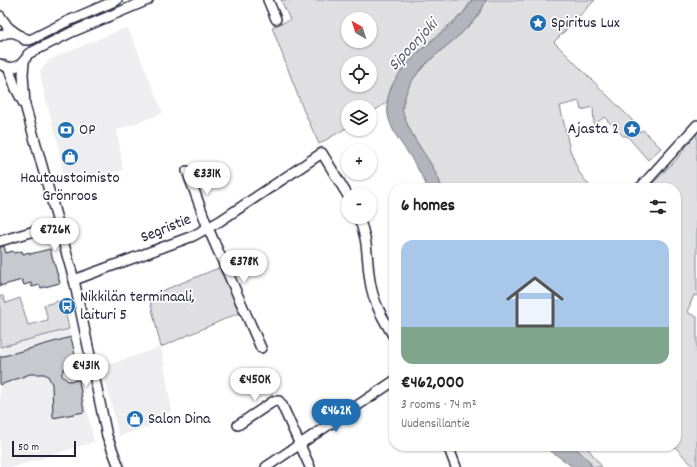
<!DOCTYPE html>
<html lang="en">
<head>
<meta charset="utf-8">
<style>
	body { margin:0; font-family:Dekko,sans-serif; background:#f6f6f6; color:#222; height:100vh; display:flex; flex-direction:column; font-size:15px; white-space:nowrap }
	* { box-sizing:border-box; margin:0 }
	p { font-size:13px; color:#767676 }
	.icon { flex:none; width:22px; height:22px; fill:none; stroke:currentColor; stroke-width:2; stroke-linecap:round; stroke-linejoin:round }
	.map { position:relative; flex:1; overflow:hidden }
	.side { position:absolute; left:389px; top:183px; width:292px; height:268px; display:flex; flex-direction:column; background:#fff; border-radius:16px; box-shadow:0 1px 3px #0004 }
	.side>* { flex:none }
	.needle { width:26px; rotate:321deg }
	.buttons { position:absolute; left:341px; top:12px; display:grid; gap:8px }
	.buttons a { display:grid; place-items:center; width:36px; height:36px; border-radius:50%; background:#fff; box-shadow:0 1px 3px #0004; font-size:20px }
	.scale { position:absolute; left:12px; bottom:10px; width:64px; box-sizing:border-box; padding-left:4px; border:2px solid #22223b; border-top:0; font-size:11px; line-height:14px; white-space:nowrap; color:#22223b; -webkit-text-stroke:3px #fff; paint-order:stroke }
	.price { position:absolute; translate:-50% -34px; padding:0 9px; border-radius:14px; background:#fff; color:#222; font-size:13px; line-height:26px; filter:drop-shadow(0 1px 2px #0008) }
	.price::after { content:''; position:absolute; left:50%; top:24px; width:12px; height:9px; margin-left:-6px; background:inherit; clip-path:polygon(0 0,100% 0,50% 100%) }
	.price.active { background:#1f6fb2; color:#fff }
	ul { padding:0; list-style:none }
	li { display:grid; align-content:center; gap:8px; height:212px; padding:0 12px }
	li span { display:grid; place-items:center; height:124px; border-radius:12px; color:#555 }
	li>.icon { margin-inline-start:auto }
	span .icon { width:72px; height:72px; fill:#fffc; stroke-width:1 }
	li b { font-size:17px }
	h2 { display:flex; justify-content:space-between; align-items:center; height:48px; padding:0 12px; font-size:17px }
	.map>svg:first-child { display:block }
</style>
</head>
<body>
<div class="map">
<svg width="697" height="467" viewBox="0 0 697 467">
	<rect width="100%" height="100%" fill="#fff"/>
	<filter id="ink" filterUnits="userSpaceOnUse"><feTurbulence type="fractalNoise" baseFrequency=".025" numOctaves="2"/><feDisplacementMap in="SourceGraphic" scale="8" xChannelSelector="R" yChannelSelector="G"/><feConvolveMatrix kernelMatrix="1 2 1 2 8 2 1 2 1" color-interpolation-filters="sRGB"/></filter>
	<g filter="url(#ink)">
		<!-- built -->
		<g fill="#eeeef1">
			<polygon points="125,28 129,30 163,113 117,130 123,170 64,183 58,143 44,94 40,71 51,59"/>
			<polygon points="69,329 94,442 14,467 0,467 0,347"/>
			<polygon points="161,347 172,411 151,426 119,436 102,367"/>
		</g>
		<!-- green -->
		<g fill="#dfdfe2" stroke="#80808e" fill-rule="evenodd">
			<path d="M281 0H472L463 13 419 51 392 86 387 102 370 114V107H348V127L319 144 303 109 272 27 290 20ZM348 19H370V41H348ZM348 63H370V85H348Z"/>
			<path d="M486 0H595L554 42 632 120 634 129 639 132 643 130 661 148 648 160 627 136H623L604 117 594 125 593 107 581 110 579 101 560 106 570 150 579 172 591 188H442C434 161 410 140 403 112 402 108 403 104 404 100 414 56 472 40 486 0Z"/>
			<polygon points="697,132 697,296 694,295 687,312 697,317 697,467 694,467 674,446 676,446 676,188 648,188 676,160"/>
			<polygon points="221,267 241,312 161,347 149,296"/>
			<polygon points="0,296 3,296 6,303 20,298 28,325 48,320 44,305 63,300 69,329 0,347"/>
			<polygon points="574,446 586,446 602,467 592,467 589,461"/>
		</g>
		<!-- water -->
		<g fill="#b4b4bc" stroke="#7a7a88">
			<path d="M472 0H486C472 40 414 56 404 100 403 104 401 108 403 112 410 140 434 161 442 188H428C423 179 419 170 413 161 405 147 393 135 389 119 376 72 438 42 464 12 467 9 470 4 472 0Z"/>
			<polygon points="541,446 574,446 589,461 592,467 573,467 548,449"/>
		</g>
		<!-- building -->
		<g fill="#c8c8cf" stroke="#22223b">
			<polygon points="4,246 6,253 13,251 14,253 22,251 23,254 29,252 30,254 50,249 60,283 41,288 40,285 32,287 31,283 24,285 22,280 0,286 0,247"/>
			<polygon points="71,337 77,364 65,368 62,372 62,376 68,381 79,380 84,412 53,418 52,384 48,376 44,374 30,374 0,385 0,357"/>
		</g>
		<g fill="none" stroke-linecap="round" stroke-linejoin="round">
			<!-- minor casing -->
			<g stroke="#22223b" stroke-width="12">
				<g id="minor">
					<polyline points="268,0 276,19"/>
					<polyline points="0,16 8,27 16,33"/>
					<path d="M0 36C9 30 18 32 25 40"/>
					<polyline points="22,37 29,40 32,39 66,22 117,0"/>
					<polyline points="28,54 72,32 148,0"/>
					<polyline points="24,62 23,74 25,105 74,280 107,436 119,467"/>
					<path d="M0 64C10 70 20 68 26 58"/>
					<polyline points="8,67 16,89 24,104"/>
					<polyline points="187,171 208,228 261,348"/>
					<polyline points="640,188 697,125"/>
					<path d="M358 217C369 240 366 257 370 281 373 302 383 319 394 337"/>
					<polyline points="0,241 59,224"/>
					<polyline points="74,280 193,236 220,221 322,153 348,196"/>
					<polyline points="238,425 274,401 279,401 282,405 310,467"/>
					<polyline points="448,446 456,467"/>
					<polyline points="266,467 394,381"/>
				</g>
			</g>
			<!-- minor -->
			<use href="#minor" stroke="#fff" stroke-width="9"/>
		</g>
	</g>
	<!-- icons -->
	<defs>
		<g id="sight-disc" transform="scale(0.9)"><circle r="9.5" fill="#1f6fb2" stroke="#fff"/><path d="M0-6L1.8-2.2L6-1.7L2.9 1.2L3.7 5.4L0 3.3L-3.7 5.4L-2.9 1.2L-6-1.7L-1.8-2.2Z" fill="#fff"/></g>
		<g id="bank-disc" transform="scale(0.9)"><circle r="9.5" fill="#1f6fb2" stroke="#fff"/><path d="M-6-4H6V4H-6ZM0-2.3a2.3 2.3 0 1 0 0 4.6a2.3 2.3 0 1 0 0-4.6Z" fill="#fff"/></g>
		<g id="shop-disc" transform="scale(0.9)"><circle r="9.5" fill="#1f6fb2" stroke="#fff"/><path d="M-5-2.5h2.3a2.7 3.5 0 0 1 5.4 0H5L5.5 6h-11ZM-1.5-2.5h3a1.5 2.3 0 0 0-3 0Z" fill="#fff"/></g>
		<g id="bus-disc" transform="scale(0.9)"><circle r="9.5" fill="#1f6fb2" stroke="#fff"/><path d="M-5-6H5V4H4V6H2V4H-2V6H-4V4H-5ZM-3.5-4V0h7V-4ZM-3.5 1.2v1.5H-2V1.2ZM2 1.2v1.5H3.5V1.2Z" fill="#fff"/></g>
	</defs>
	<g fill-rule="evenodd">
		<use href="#sight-disc" x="538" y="23"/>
		<use href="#sight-disc" x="632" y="129"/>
		<use href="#bank-disc" x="66" y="130"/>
		<use href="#shop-disc" x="70" y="157"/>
		<use href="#bus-disc" x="67" y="306"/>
		<use href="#shop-disc" x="135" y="419"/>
	</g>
	<g text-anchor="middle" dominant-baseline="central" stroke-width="3.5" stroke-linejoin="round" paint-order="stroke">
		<!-- poi labels -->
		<g font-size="16" fill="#22223b" stroke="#fff" text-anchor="start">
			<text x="551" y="23">Spiritus Lux</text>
			<text x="619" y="129" text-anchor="end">Ajasta 2</text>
			<text x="79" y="130">OP</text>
			<text x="70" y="178" text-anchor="middle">Hautaustoimisto<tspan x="70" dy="18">Grönroos</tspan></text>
			<text x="80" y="297">Nikkilän terminaali,<tspan x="80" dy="18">laituri 5</tspan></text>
			<text x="148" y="419">Salon Dina</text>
		</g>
		<!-- street labels -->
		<g font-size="16" fill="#22223b" stroke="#fff">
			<text transform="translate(166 229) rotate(-22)">Segristie</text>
		</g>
		<!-- water labels -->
		<g font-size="17" font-style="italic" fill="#5c5c6f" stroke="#fff">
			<text transform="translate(414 46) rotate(-47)">Sipoonjoki</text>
		</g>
	</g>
</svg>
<div class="buttons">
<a><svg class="needle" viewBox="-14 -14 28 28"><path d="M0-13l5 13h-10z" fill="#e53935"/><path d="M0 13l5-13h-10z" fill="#767676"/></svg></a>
<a><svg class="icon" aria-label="locate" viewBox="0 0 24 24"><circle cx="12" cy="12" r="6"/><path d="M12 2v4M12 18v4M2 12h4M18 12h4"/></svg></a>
<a><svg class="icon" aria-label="layers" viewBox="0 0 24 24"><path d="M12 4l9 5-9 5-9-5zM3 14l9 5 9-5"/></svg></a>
<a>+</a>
<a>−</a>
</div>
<div class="scale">50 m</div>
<b class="price" style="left:207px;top:196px">€331K</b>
<b class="price" style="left:55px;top:252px">€726K</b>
<b class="price" style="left:244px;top:284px">€378K</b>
<b class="price" style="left:86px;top:388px">€431K</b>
<b class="price" style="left:255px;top:402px">€450K</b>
<b class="price active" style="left:336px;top:433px">€462K</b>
<section class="side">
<h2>6 homes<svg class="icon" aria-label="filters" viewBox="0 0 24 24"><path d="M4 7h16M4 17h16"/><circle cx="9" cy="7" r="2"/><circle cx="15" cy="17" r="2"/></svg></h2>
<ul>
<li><span style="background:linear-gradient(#a9c7e8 70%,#7fa58c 0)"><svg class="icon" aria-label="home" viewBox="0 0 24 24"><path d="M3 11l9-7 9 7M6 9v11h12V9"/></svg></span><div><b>€462,000</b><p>3 rooms · 74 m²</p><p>Uudensillantie</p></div></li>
</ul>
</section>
</div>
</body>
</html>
